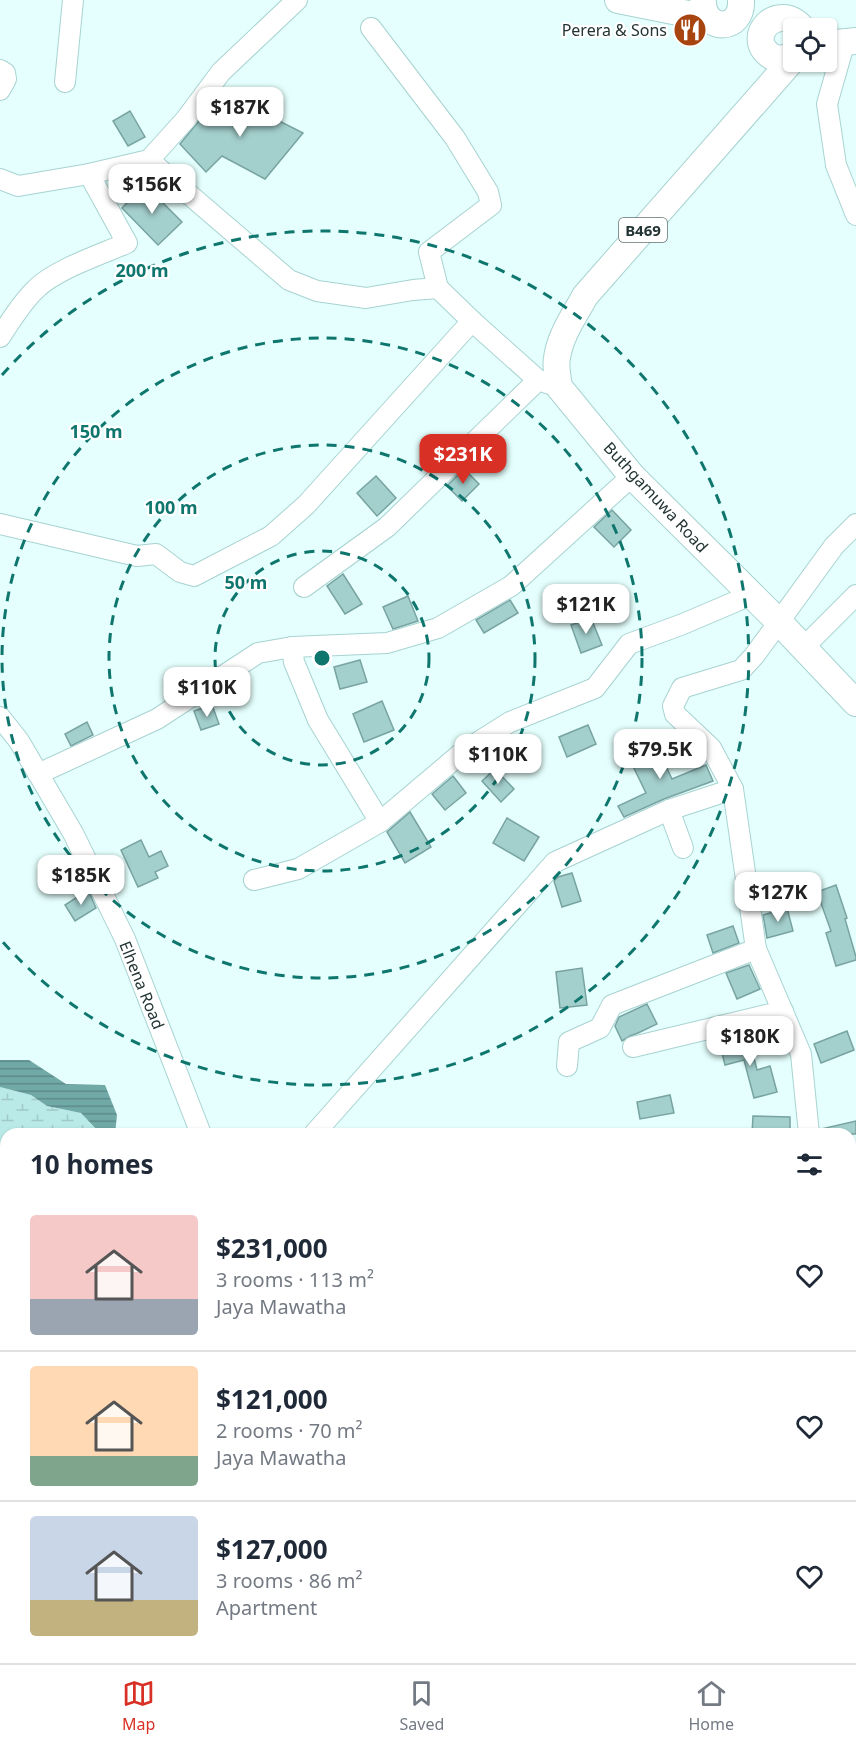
<!DOCTYPE html>
<html lang="en">
<head>
<meta charset="utf-8">
<style>
	body { margin:0; font-family:"Noto Sans",sans-serif; background:#f6f6f7; color:#1f2937; height:100vh; display:flex; flex-direction:column; font-size:22px; white-space:nowrap }
	* { box-sizing:border-box; margin:0 }
	p { font-size:20px; color:#747a83 }
	.icon { flex:none; width:33px; height:33px; fill:none; stroke:currentColor; stroke-width:2; stroke-linecap:round; stroke-linejoin:round }
	.map { position:relative; flex:1; overflow:hidden }
	.drawer { position:absolute; left:0px; top:1128px; width:856px; height:536px; display:flex; flex-direction:column; background:#fff; border-radius:18px 18px 0 0; box-shadow:0 2px 4px #0004 }
	.drawer>* { flex:none }
	.tools { position:absolute; left:783px; top:18px; display:grid; gap:12px }
	.tools a { display:grid; place-items:center; width:54px; height:54px; border-radius:6px; background:#fff; box-shadow:0 2px 4px #0004; font-size:30px }
	.price { position:absolute; translate:-50% -51px; padding:0 14px; border-radius:12px; background:#fff; color:#222; font-size:20px; line-height:39px; filter:drop-shadow(0 2px 3px #0008) }
	.price::after { content:''; position:absolute; left:50%; top:36px; width:18px; height:14px; margin-left:-9px; background:inherit; clip-path:polygon(0 0,100% 0,50% 100%) }
	.price.selected { background:#d93025; color:#fff }
	ul { padding:0; list-style:none }
	li { display:flex; align-items:center; gap:18px; height:150px; padding:0 30px }
	li+li { border-top:2px solid #e0e1e3 }
	li span { display:grid; place-items:center; flex:none; width:168px; height:120px; border-radius:6px; color:#555 }
	li>.icon { margin-inline-start:auto }
	span .icon { width:72px; height:72px; fill:#fffc; stroke-width:1 }
	li b { font-size:26px }
	h2 { display:flex; justify-content:space-between; align-items:center; height:72px; padding:0 30px; font-size:26px }
	.tabs { display:flex; justify-content:space-around; align-items:center; height:84px; border-top:2px solid #e0e1e3; background:#fff; font-size:16px; color:#747a83 }
	.tabs a { display:grid; justify-items:center; gap:3px }
	.tabs .selected { color:#d93025 }
	.map>svg:first-child { display:block }
</style>
</head>
<body>
<div class="map">
<svg width="856" height="1663" viewBox="0 0 856 1663">
	<defs>
		<pattern id="wetland-marsh" width="20" height="14" patternUnits="userSpaceOnUse" patternTransform="scale(1.5)"><rect width="20" height="14" fill="#baeae7"/><path d="M1 5h8M5 5V1M11 12h8M15 12V8" fill="none" stroke="#a0c9c7"/></pattern>
		<pattern id="water-rules" width="6" height="5" patternUnits="userSpaceOnUse" patternTransform="scale(1.5)"><rect width="6" height="5" fill="#71a9a7"/><path d="M0 2.5h6" fill="none" stroke="#5c8a89"/></pattern>
	</defs>
	<rect width="100%" height="100%" fill="#e4fffd"/>
	<!-- wetland -->
	<polygon fill="url(#wetland-marsh)" points="0,1087 31,1095 47,1106 81,1113 98,1131 98,1134 6,1134 6,1233 0,1235"/>
	<!-- water -->
	<g fill="url(#water-rules)">
		<polygon points="0,1060 29,1060 66,1084 105,1085 117,1115 115,1134 98,1134 98,1131 81,1113 47,1106 31,1095 0,1087"/>
		<polygon points="6,1233 6,1278 0,1281 0,1235"/>
	</g>
	<!-- building -->
	<g fill="#a3cfcd" stroke="#78a3a1" stroke-width="1.5">
		<polygon points="226,94 303,133 265,179 222,156 206,172 180,144 203,116"/>
		<polygon points="130,111 145,137 128,146 113,121"/>
		<polygon points="145,185 182,222 158,245 122,208"/>
		<polygon points="464,469 479,484 462,501 447,486"/>
		<polygon points="376,476 396,498 377,516 357,493"/>
		<polygon points="612,510 631,530 614,547 594,527"/>
		<polygon points="343,574 362,604 345,614 327,586"/>
		<polygon points="408,596 418,621 393,629 383,607"/>
		<polygon points="510,600 518,613 484,633 476,620"/>
		<polygon points="591,618 602,645 581,653 571,625"/>
		<polygon points="360,660 367,682 340,689 334,667"/>
		<polygon points="382,701 394,730 364,742 353,714"/>
		<polygon points="212,705 219,724 201,730 194,711"/>
		<polygon points="87,722 93,735 71,746 65,734"/>
		<polygon points="588,725 596,744 567,757 559,737"/>
		<polygon points="655,743 672,779 706,765 713,781 664,799 624,817 618,806 646,793 628,756"/>
		<polygon points="495,769 514,789 501,802 482,781"/>
		<polygon points="453,776 466,793 445,810 432,794"/>
		<polygon points="410,812 431,847 405,863 387,832"/>
		<polygon points="507,818 539,837 524,861 493,843"/>
		<polygon points="141,840 149,857 161,851 168,866 155,872 158,878 138,887 121,850"/>
		<polygon points="572,873 581,901 562,907 554,881 558,877"/>
		<polygon points="836,885 847,918 845,919 856,957 856,960 836,966 826,933 831,931 817,892"/>
		<polygon points="88,890 96,908 75,921 65,905"/>
		<polygon points="787,908 793,931 767,938 763,915"/>
		<polygon points="733,926 739,943 713,953 707,935"/>
		<polygon points="749,965 760,989 737,999 726,973"/>
		<polygon points="582,968 587,1005 560,1008 556,972"/>
		<polygon points="647,1004 657,1024 638,1033 630,1036 622,1041 615,1026 619,1017"/>
		<polygon points="847,1031 854,1050 821,1063 814,1044"/>
		<polygon points="749,1038 757,1070 770,1066 777,1092 754,1098 744,1060 725,1065 720,1045"/>
		<polygon points="670,1095 674,1113 640,1119 637,1102"/>
		<polygon points="753,1116 790,1117 790,1134 752,1134"/>
		<polygon points="856,1121 856,1134 821,1134 821,1129"/>
	</g>
	<g fill="none" stroke-linecap="round" stroke-linejoin="round">
		<!-- minor casing -->
		<g stroke="#a7d3d1" stroke-width="22">
			<g id="minor">
				<polyline points="371,28 455,138 488,192 491,205 429,252 438,288"/>
				<polyline points="845,41 827,104 836,165 856,215"/>
				<polyline points="0,70 5,73 6,79 0,90"/>
				<polyline points="65,82 73,0"/>
				<polyline points="149,160 186,119 221,72 297,0"/>
				<polyline points="0,179 18,186 89,174 149,160 289,280 317,291 366,298 413,290 438,288 472,321 538,380 559,387"/>
				<path d="M0 337C11 321 21 303 36 289 54 270 102 254 127 243L89 174"/>
				<polyline points="0,524 137,556 156,554 180,572 194,576 271,536 306,505 472,321"/>
				<polyline points="304,587 387,527 538,380"/>
				<polyline points="292,647 294,662 318,720 380,822"/>
				<polyline points="803,648 856,595"/>
				<polyline points="0,717 19,741 73,833 125,939 201,1134"/>
				<polyline points="38,774 157,719 258,653 292,647 387,643 438,628 511,586 632,476"/>
				<polyline points="669,810 683,848"/>
				<polyline points="254,880 298,869 380,822 464,751 510,722 595,688 629,644 683,624 751,595"/>
				<polyline points="633,1047 783,1011"/>
				<polyline points="567,1066 569,1042 600,1028 612,1005 756,949"/>
				<polyline points="314,1134 555,862 669,810 733,789"/>
				<polyline points="809,1134 801,1054 756,949 733,789 711,748 675,714 673,706 682,688 741,670 754,656 834,546 856,524"/>
				<polyline points="0,1458 6,1465"/>
				<polyline points="513,1658 523,1663"/>
				<polyline points="640,1658 651,1663"/>
				<polyline points="181,1663 188,1658"/>
				<polyline points="475,1663 479,1658"/>
				<polyline points="740,1663 742,1658"/>
			</g>
		</g>
		<!-- major casing -->
		<g stroke="#a7d3d1" stroke-width="28">
			<g id="major">
				<polyline points="618,0 708,18"/>
				<path d="M703 3C704 32 743 32 741 0"/>
				<polyline points="826,44 856,41"/>
				<path d="M794 55C786 59 778 60 771 56 743 37 778 0 802 28"/>
				<path d="M794 58 585 296C575 315 560 335 557 358 555 367 558 378 559 387L632 476 779 622 856 703"/>
			</g>
		</g>
		<!-- minor -->
		<use href="#minor" stroke="#fff" stroke-width="20"/>
		<!-- major -->
		<use href="#major" stroke="#fff" stroke-width="26"/>
	</g>
	<!-- distance rings -->
	<g fill="none" stroke="#0f766e" stroke-width="3" stroke-dasharray="10 8">
		<circle cx="322" cy="658" r="107"/>
		<circle cx="322" cy="658" r="213"/>
		<circle cx="322" cy="658" r="320"/>
		<path d="M2 375A427 427 0 1 1 2 941"/>
	</g>
	<!-- icons -->
	<defs>
		<g id="restaurant-disc" transform="scale(1.725)"><circle r="9.5" fill="#a74410" stroke="#fff"/><path d="M-5-6h1v4h1v-4h1v4h1v-4h1v5L-1.5 .5V6h-2V.5L-5-1ZM5-6V6H3V1.5H1.5Q1.5-4 5-6Z" fill="#fff"/></g>
	</defs>
	<g fill-rule="evenodd">
		<use href="#restaurant-disc" x="690" y="30"/>
	</g>
	<g text-anchor="middle" dominant-baseline="central" stroke-width="4.5" stroke-linejoin="round" paint-order="stroke">
		<!-- shield labels -->
		<rect fill="#fff" stroke="#647170" stroke-width="1.5" x="619" y="218" width="48" height="24" rx="4.5"/>
		<g font-size="15" font-weight="bold" fill="#223433">
			<text x="643" y="230">B469</text>
		</g>
		<!-- poi labels -->
		<g font-size="16" fill="#223433" stroke="#fff" text-anchor="end">
			<text x="667" y="30">Perera &amp; Sons</text>
		</g>
		<!-- street labels -->
		<g font-size="16" fill="#223433" stroke="#fff">
			<text transform="translate(656 497) rotate(47)">Buthgamuwa Road</text>
			<text transform="translate(142 985) rotate(68)">Elhena Road</text>
		</g>
	</g>
	<circle cx="322" cy="658" r="9" fill="#0f766e" stroke="#fff" stroke-width="3"/>
	<g font-size="18" text-anchor="middle" font-weight="bold" fill="#0f766e" stroke="#fff" stroke-width="4.5" stroke-linejoin="round" paint-order="stroke">
		<text x="142" y="277">200 m</text>
		<text x="96" y="438">150 m</text>
		<text x="171" y="514">100 m</text>
		<text x="246" y="589">50 m</text>
	</g>
</svg>
<div class="tools">
<a><svg class="icon" aria-label="locate" viewBox="0 0 24 24"><circle cx="12" cy="12" r="6"/><path d="M12 2v4M12 18v4M2 12h4M18 12h4"/></svg></a>
</div>
<b class="price" style="left:240px;top:138px">$187K</b>
<b class="price" style="left:152px;top:215px">$156K</b>
<b class="price selected" style="left:463px;top:485px">$231K</b>
<b class="price" style="left:586px;top:635px">$121K</b>
<b class="price" style="left:207px;top:718px">$110K</b>
<b class="price" style="left:660px;top:780px">$79.5K</b>
<b class="price" style="left:498px;top:785px">$110K</b>
<b class="price" style="left:81px;top:906px">$185K</b>
<b class="price" style="left:778px;top:923px">$127K</b>
<b class="price" style="left:750px;top:1067px">$180K</b>
<section class="drawer">
<h2>10 homes<svg class="icon" aria-label="filters" viewBox="0 0 24 24"><path d="M4 7h16M4 17h16"/><circle cx="9" cy="7" r="2"/><circle cx="15" cy="17" r="2"/></svg></h2>
<ul>
<li><span style="background:linear-gradient(#f6c9c9 70%,#9aa5b1 0)"><svg class="icon" aria-label="home" viewBox="0 0 24 24"><path d="M3 11l9-7 9 7M6 9v11h12V9"/></svg></span><div><b>$231,000</b><p>3 rooms · 113 m²</p><p>Jaya Mawatha</p></div><svg class="icon" aria-label="heart" viewBox="0 0 24 24"><path d="M12 20l-8-8c-3-5 5-10 8-4 3-6 11-1 8 4z"/></svg></li>
<li><span style="background:linear-gradient(#ffd9b3 75%,#7fa58c 0)"><svg class="icon" aria-label="home" viewBox="0 0 24 24"><path d="M3 11l9-7 9 7M6 9v11h12V9"/></svg></span><div><b>$121,000</b><p>2 rooms · 70 m²</p><p>Jaya Mawatha</p></div><svg class="icon" aria-label="heart" viewBox="0 0 24 24"><path d="M12 20l-8-8c-3-5 5-10 8-4 3-6 11-1 8 4z"/></svg></li>
<li><span style="background:linear-gradient(#c9d6e8 70%,#c2b280 0)"><svg class="icon" aria-label="home" viewBox="0 0 24 24"><path d="M3 11l9-7 9 7M6 9v11h12V9"/></svg></span><div><b>$127,000</b><p>3 rooms · 86 m²</p><p>Apartment</p></div><svg class="icon" aria-label="heart" viewBox="0 0 24 24"><path d="M12 20l-8-8c-3-5 5-10 8-4 3-6 11-1 8 4z"/></svg></li>
</ul>
</section>
</div>
<nav class="tabs">
<a class="selected"><svg class="icon" aria-label="map" viewBox="0 0 24 24"><path d="M3 6l6-2 6 2 6-2v14l-6 2-6-2-6 2zM9 4v14M15 6v14"/></svg>Map</a>
<a><svg class="icon" aria-label="saved" viewBox="0 0 24 24"><path d="M7 4h10v16l-5-4-5 4z"/></svg>Saved</a>
<a><svg class="icon" aria-label="home" viewBox="0 0 24 24"><path d="M3 11l9-7 9 7M6 9v11h12V9"/></svg>Home</a>
</nav>
</body>
</html>
